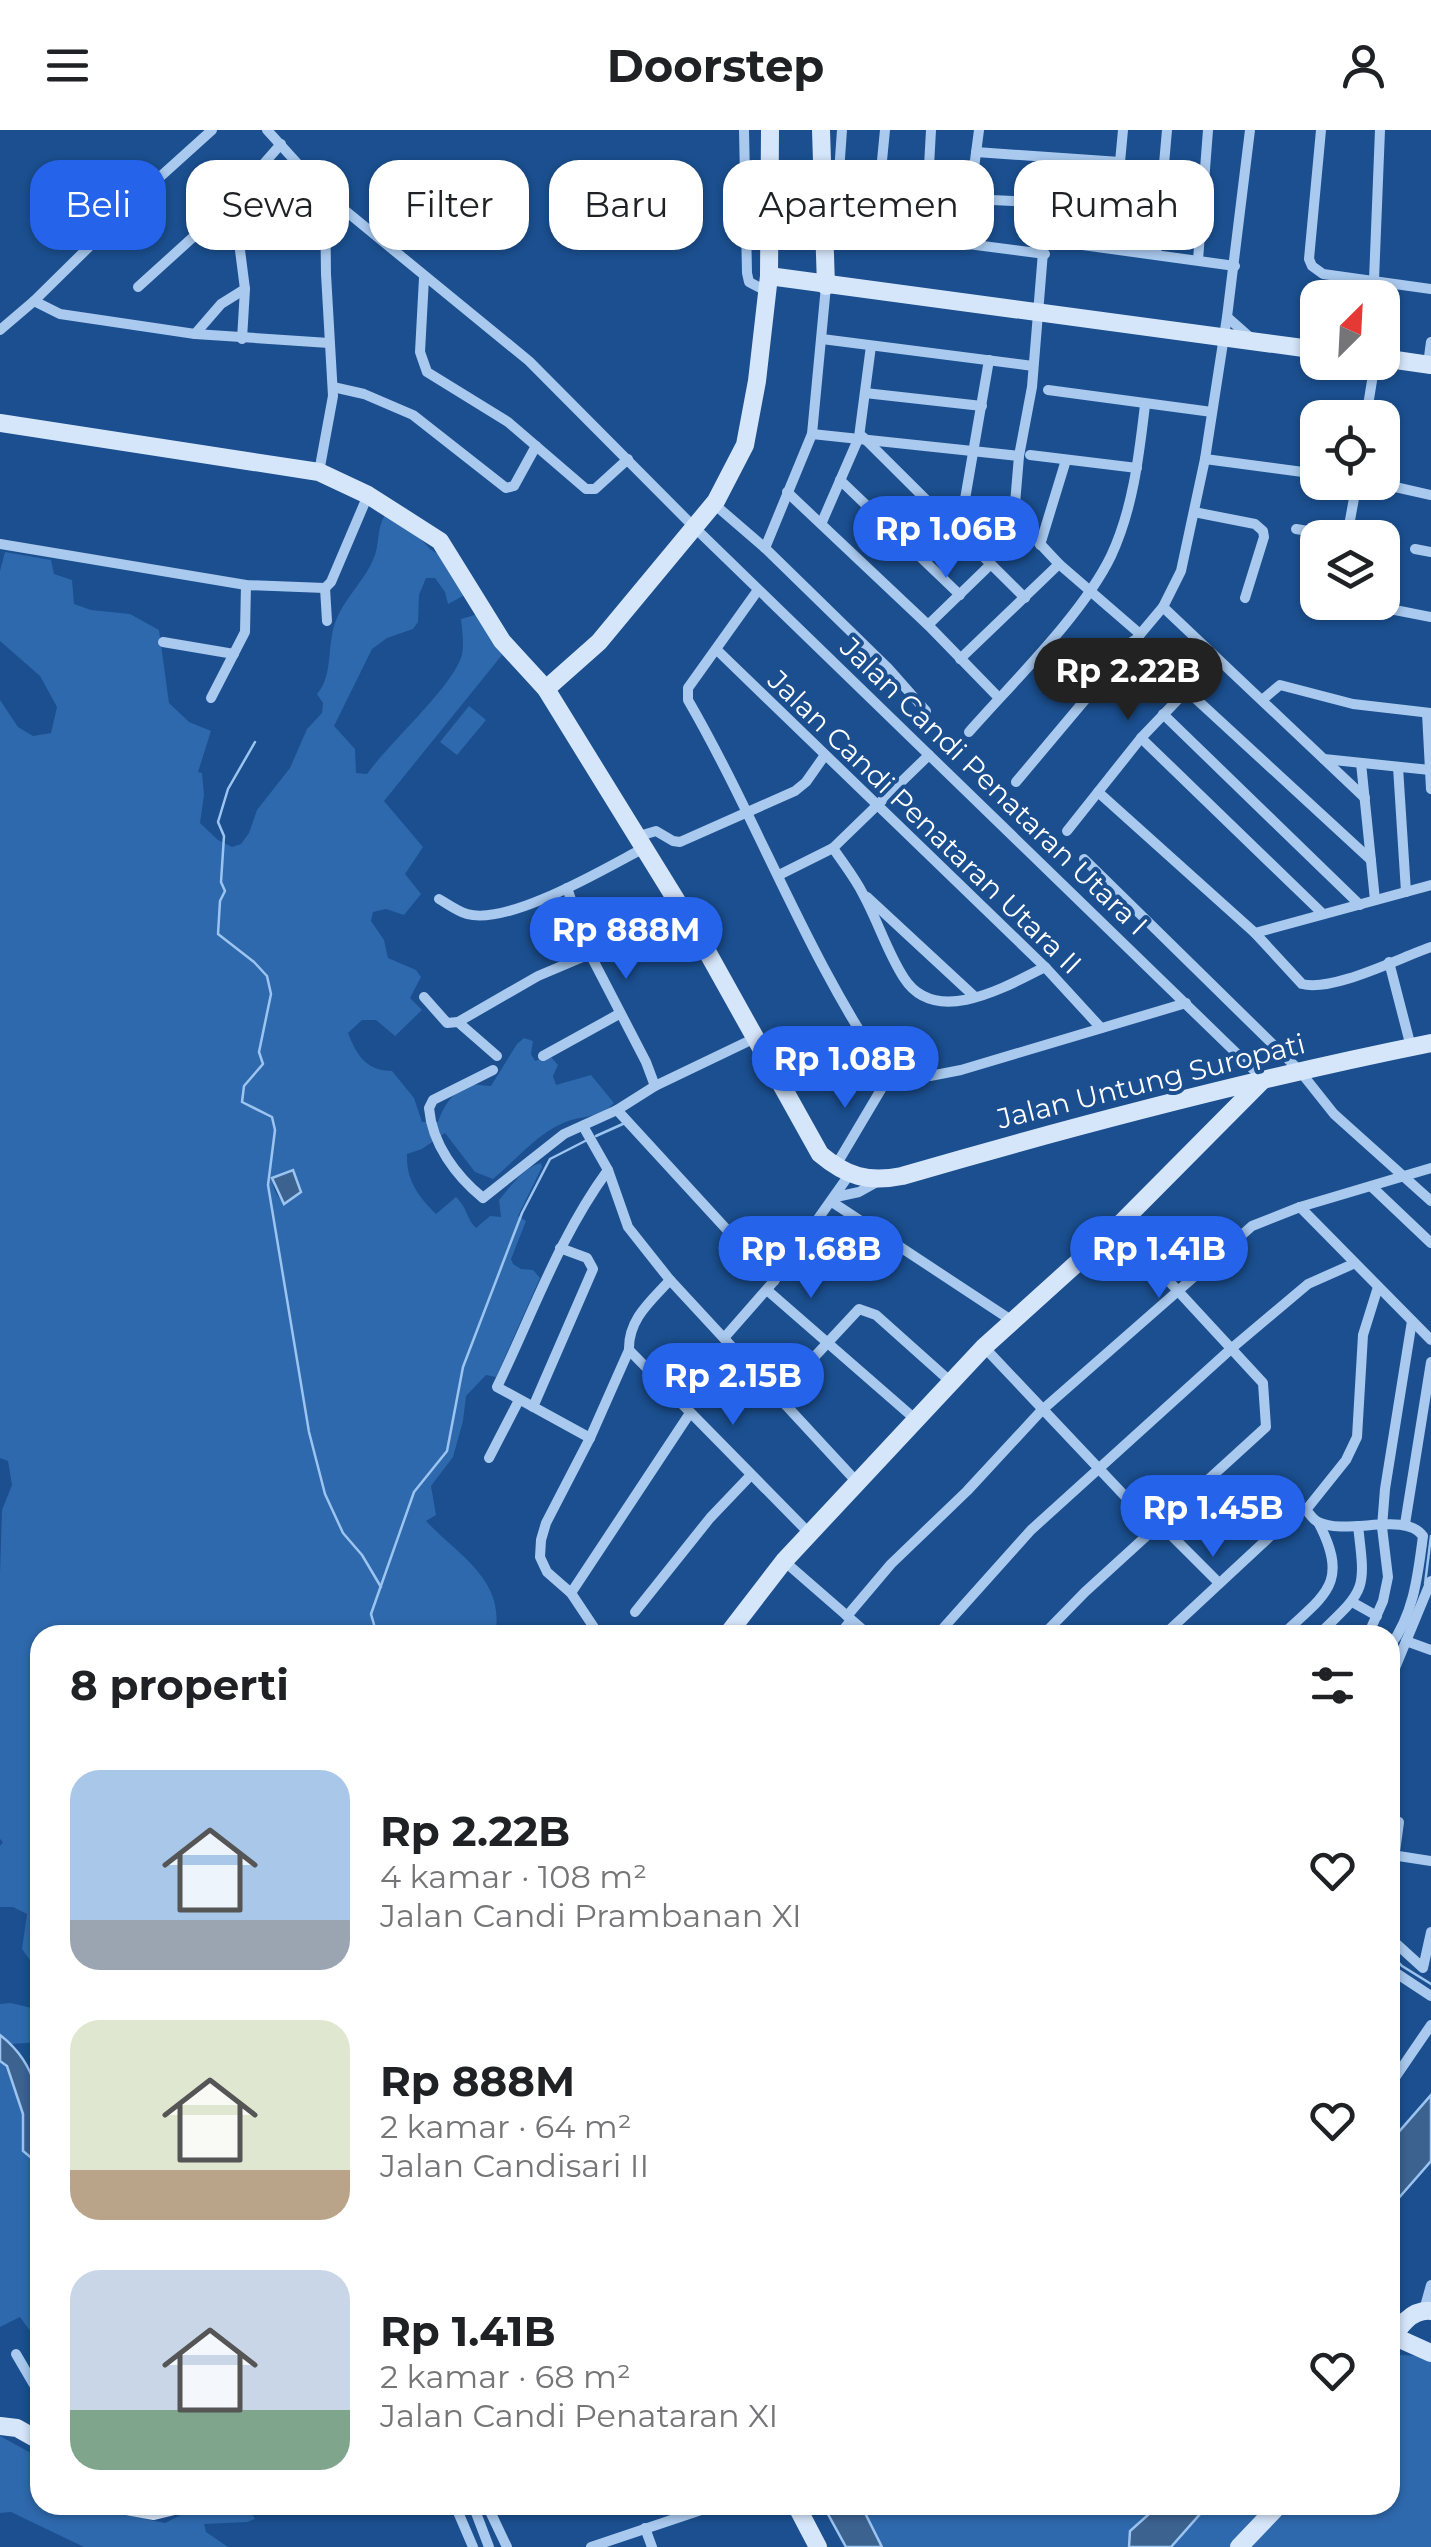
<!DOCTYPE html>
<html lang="id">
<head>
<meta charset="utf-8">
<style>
	body { margin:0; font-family:Montserrat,sans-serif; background:#f2f2f2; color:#202124; height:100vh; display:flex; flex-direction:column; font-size:38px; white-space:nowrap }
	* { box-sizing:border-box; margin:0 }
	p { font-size:32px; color:#757577 }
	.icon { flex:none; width:55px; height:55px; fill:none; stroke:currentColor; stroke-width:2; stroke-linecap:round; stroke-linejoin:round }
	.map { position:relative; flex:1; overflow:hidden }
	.drawer { position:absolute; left:30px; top:1495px; width:1370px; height:890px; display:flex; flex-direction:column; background:#fff; border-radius:30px; box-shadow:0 2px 8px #0004 }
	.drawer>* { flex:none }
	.guide { position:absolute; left:30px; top:30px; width:1372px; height:90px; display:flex; gap:20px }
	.needle { width:65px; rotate:24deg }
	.fabs { position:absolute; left:1300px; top:150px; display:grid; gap:20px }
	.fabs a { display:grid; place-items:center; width:100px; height:100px; border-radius:20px; background:#fff; box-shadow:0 2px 8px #0004; font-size:50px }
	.price { position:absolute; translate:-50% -85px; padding:0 22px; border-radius:35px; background:#2563eb; color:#fff; font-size:32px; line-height:65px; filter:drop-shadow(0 2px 5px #0008) }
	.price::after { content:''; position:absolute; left:50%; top:60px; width:30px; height:22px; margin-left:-15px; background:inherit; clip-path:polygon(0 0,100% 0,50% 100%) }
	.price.selected { background:#222; color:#fff }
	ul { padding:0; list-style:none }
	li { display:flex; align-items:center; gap:30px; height:250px; padding:0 40px }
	li span { display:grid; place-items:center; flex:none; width:280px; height:200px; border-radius:30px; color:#555 }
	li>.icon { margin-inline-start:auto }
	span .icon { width:120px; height:120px; fill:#fffc; stroke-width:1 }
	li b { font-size:42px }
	h2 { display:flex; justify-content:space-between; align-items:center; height:120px; padding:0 40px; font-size:42px }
	.pill { padding:0 35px; border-radius:30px; background:#fff; box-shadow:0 2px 8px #0004; font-size:35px; line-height:90px }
	.pill.selected { background:#2563eb; color:#fff }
	header { display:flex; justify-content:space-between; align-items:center; height:130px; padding:0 40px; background:#fff; font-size:45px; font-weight:700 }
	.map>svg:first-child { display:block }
</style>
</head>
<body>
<header><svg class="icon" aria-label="menu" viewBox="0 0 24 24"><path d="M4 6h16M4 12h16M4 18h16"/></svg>Doorstep<svg class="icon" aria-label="person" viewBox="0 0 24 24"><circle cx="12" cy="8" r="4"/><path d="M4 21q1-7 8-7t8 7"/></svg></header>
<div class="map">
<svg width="1431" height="2417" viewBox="0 0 1431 2417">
	<rect width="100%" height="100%" fill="#1b4f8f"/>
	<!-- green -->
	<g fill="#2e69ad" fill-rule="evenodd">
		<path d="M385 385 410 397 430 419 449 431 465 465 448 474 445 462 435 448H426L419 465 418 492 413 499 387 508 372 519 334 596 355 619 356 643 367 644C390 612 449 560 461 528 465 516 462 501 461 489L478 484 502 525 384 671 423 717 405 744 421 764 404 785 386 779 373 782 371 791 384 810 388 828 416 840 421 847 410 868 422 880 395 906 376 890H362L348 903C357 926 367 941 392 941L414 968 422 992H438C443 977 455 957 473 955 479 954 485 956 491 956L517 914 524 908 533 911 531 924 535 931 550 926 558 935 553 946 556 955 591 945 614 973C599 989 581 985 563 993 536 1005 516 1030 493 1049L475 1042 445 1003 422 1019 407 1024C406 1050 418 1066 436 1084L456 1067C467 1077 467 1090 476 1098L490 1086 501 1087 499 1070C511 1056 524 1037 541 1033L542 1037 518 1086 526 1091 511 1129 513 1134 521 1139 533 1140 540 1148 496 1247 486 1245 466 1266 463 1291 453 1327 431 1356 436 1385 426 1391C459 1426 506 1450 495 1505H134L128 1498 117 1505H40V1839L32 1833 22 1819 27 1784 13 1777H0V1716L3 1712 0 1709V1444L2 1380 12 1355 8 1331 0 1328V570L18 597 33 606 51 603 57 577 40 546 0 511V441L5 422 51 430 54 444 72 450 74 474 91 480 130 484 159 500 169 573 189 592 211 601 198 642 202 643 204 665 200 693 218 710 232 717 241 714 249 703 257 680 290 638 307 599 322 583 323 573 317 564C331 548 328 526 332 505 337 474 361 457 373 430 380 416 376 399 385 385ZM294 1041 301 1061 285 1074C278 1068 271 1057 273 1048Z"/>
		<polygon points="469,576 486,590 457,625 440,612"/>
		<polygon points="11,1873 40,1880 40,1912 11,1914 0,1905 0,1874"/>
		<polygon points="0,1931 7,1936 23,1984 23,2021 40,2035 40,2201 33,2205 20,2187 0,2197"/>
		<polygon points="1400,2225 1422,2226 1431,2230 1431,2417 1171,2417 1208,2375 1390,2375 1390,2235"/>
		<polygon points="0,2306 40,2328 40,2375 98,2375 106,2381 165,2393 200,2375 238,2375 250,2381 255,2389 247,2392 204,2394 206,2402 228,2417 84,2417 11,2382 0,2383"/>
		<polygon points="861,2375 1159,2375 1130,2401 1129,2417 882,2417"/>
	</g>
	<!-- water -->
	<g fill="#3c6290" stroke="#9cc4f0" stroke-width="2.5">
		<polygon points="293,1040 301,1062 284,1074 272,1048"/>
		<path d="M0 1905C45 1940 40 1983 40 2035L23 2021V1984L7 1936 0 1931Z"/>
		<polygon points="1431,1965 1431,2031 1390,2078 1390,2012"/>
		<polygon points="823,2375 861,2375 882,2417 846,2417"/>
		<polygon points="1159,2375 1208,2375 1171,2417 1129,2417 1130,2401"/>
	</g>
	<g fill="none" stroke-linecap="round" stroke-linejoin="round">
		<!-- stream -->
		<g stroke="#9cc4f0" stroke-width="2.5">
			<polyline points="255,612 228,659 218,692 224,706 221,752 225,761 220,771 218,804 254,832 267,846 271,864 259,922 263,934 244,956 242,972 272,987 275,1000 268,1055 309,1302 325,1364 343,1403 362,1425 381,1457"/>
			<polyline points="596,1006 625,993"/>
			<polyline points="1425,1454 1431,1406"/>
			<polyline points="377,1505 371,1484 414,1362 447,1321 463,1237 522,1083 550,1029 589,1009"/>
			<polyline points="1390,1823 1402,1836 1431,1854"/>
		</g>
		<!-- street -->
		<g stroke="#a9c9ee" stroke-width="10">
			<polyline points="267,0 325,64 529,231 693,396 1263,949"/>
			<polyline points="744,0 747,143 749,152 768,162"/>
			<polyline points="1321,0 1309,129 1312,136 1323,144 1431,159"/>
			<polyline points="976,22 1120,32"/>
			<polyline points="233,66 245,159 242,209"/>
			<polyline points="971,69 1116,76"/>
			<polyline points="1047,73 1032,257 1019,326 1014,386 1059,434 1140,504"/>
			<polyline points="824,99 875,102 1045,124"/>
			<polyline points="835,99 842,0"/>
			<polyline points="875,102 885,0"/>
			<polyline points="925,109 931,0"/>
			<polyline points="1046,110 1235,136"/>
			<polyline points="964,114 979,0"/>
			<polyline points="1112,118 1123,0"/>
			<polyline points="1156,125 1167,0"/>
			<polyline points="1198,130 1208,0"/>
			<polyline points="424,148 420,222 427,242 508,292 586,359 595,359 628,329"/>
			<polyline points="1374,150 1380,0"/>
			<polyline points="138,157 223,80 281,14"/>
			<polyline points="34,171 60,184 195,204 329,213"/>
			<polyline points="1227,187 1253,210"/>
			<polyline points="0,200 34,171 161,46 212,0"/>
			<polyline points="195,204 221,174 245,159"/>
			<polyline points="822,209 1033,236"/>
			<polyline points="1428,234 1431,212"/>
			<polyline points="333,257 364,264 413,285 506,358 514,356 536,316"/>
			<polyline points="1048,260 1212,282"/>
			<polyline points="865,263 982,276"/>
			<polyline points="1366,288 1375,232"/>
			<polyline points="812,304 1019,326"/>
			<polyline points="863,307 1025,468"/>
			<polyline points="1030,325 1137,338"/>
			<polyline points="1205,329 1318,344"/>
			<polyline points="319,342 333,266 326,144 325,64"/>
			<polyline points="840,350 960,465"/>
			<polyline points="1373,352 1431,365"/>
			<polyline points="787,362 928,495 999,568"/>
			<polyline points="714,374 765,418 888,538 926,581"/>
			<polyline points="1194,382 1255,394 1263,401 1264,407 1245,468"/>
			<polyline points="822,392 859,307 871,216"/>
			<polyline points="1296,399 1332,405 1348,401 1357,352"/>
			<polyline points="959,404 989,230"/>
			<polyline points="0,414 246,455 325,458 331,452 368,365"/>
			<polyline points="1040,415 1066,330"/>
			<polyline points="765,418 812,304 826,156"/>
			<polyline points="1415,419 1431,422"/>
			<polyline points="325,458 327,491"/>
			<path d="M758 460 688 558V570C759 693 808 830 889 946"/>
			<polyline points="1354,472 1431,487"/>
			<polyline points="1163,477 1365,668"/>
			<polyline points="928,495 990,435"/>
			<polyline points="1133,511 1371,730"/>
			<polyline points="163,512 234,524"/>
			<polyline points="717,520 1045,837 1101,898"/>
			<polyline points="960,529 1059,434"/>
			<path d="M1187 560 1141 608 1098 662 1255 803 1302 854C1333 862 1399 828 1431 817"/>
			<polyline points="211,568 245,502 246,455"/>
			<polyline points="1262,570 1280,555 1353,574 1431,583"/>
			<polyline points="1427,583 1431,659"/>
			<polyline points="1163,584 1360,775"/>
			<path d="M969 602C1013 552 1083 484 1111 426 1133 379 1139 326 1145 275"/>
			<polyline points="1141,608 1323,784"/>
			<polyline points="1324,629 1430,640"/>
			<polyline points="1361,633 1375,770"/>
			<polyline points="1398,637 1406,762"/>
			<polyline points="1016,652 1163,477 1181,441 1205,329 1227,187 1250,0"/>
			<polyline points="1067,701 1098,662"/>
			<polyline points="636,707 656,701 673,711 680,712 795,661 806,652 825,625"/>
			<path d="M833 718C843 733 855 748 863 764 878 791 887 822 904 848 936 898 1007 856 1045 837"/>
			<polyline points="1084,729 1299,940 1334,984 1431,1071"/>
			<polyline points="779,745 833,718 929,625"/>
			<polyline points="567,758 590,824 646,932 655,956"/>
			<polyline points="867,767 975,867"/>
			<path d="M439 769C448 774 457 781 467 784 508 796 604 739 642 719"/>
			<polyline points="1255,803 1431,755"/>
			<polyline points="1389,832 1411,917"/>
			<polyline points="424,867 447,893 458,892 497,926"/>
			<polyline points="458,892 538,846 590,824"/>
			<polyline points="543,926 619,884"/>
			<path d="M493 940 433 970 429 978C432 1014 456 1046 483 1068L564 1004 617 980 655 956 753 909"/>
			<polyline points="889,946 930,946 961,940 1186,873"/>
			<polyline points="617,980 774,1151"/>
			<polyline points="583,996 608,1040 628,1097 670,1150 856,1351"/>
			<polyline points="835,1037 889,946"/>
			<polyline points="1372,1057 1431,1113"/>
			<polyline points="836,1067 859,1062 877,1052"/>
			<polyline points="832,1072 1014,1192"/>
			<polyline points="1300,1077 1431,1210"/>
			<path d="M1378 1157 1363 1205 1357 1307 1346 1330 1306 1380C1310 1384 1313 1390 1318 1392 1347 1406 1405 1381 1423 1406 1418 1444 1414 1484 1390 1516"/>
			<polyline points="767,1160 915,1289"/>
			<polyline points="724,1208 774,1151 849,1045"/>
			<polyline points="984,1217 1155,1398"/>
			<polyline points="629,1220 809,1403"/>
			<polyline points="777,1267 859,1179 876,1185 951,1252"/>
			<polyline points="533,1277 593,1139 587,1128 560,1118"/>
			<path d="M590 1308 497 1257C533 1183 559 1107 608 1040"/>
			<polyline points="489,1328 519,1270"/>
			<polyline points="1405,1394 1431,1232"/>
			<polyline points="1161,1395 1219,1453"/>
			<polyline points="784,1431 869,1505"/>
			<polyline points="571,1463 690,1283"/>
			<polyline points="1352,1472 1377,1486"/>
			<polyline points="635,1482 710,1388 751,1345"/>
			<polyline points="847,1486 891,1434 967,1361 1041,1281 1252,1096 1300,1077 1431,1038"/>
			<path d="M599 1505 571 1463 547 1442 540 1427 541 1410 546 1393 590 1308 629 1220C628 1189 651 1171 670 1150"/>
			<polyline points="839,1505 851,1490"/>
			<polyline points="937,1505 1031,1400 1232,1218 1308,1154 1353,1134"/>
			<polyline points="1043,1505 1085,1462 1266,1297 1263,1253 1118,1096"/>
			<polyline points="1164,1505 1291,1387"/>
			<path d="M1282 1505C1324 1465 1351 1454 1318 1392"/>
			<path d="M1318 1505C1366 1459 1366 1462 1358 1396"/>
			<polyline points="1368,1505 1383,1471 1388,1447 1382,1397 1385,1359 1412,1191"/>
			<polyline points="1406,1511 1431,1520"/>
			<polyline points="1390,1550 1431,1451"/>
			<polyline points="1392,1725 1431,1731"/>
			<polyline points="1390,1759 1399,1692"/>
			<polyline points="1390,1808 1423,1838 1431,1802"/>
			<polyline points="1390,1839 1431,1866"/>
			<polyline points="1390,1955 1431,1895"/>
			<polyline points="1424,2180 1431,2155"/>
			<polyline points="16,2224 40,2265"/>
			<polyline points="455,2375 473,2417"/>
			<polyline points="473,2375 489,2417"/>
			<polyline points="487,2375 507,2417"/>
			<polyline points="645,2398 652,2417"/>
			<polyline points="591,2417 716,2375"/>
		</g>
		<!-- secondary -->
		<g stroke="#d6e6fa" stroke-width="18">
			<polyline points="821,0 826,156"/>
			<polyline points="769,146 1318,220"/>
			<polyline points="1382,228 1431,235"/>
			<path d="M0 293 319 342 368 365 440 411 502 511 546 559 699 807 820 1024C846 1046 868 1053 902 1046 1077 995 1252 949 1431 913"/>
			<polyline points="546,559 599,512 716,371 745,315 757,251 769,146 770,0"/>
			<polyline points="727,1505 784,1431 984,1217 1118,1096 1261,952"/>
			<polyline points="1393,2206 1431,2223"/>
			<path d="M1390 2212C1399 2197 1411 2179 1431 2181"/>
			<polyline points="0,2296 17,2298 40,2311"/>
			<polyline points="120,2375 153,2381 178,2375"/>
			<polyline points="796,2375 818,2417"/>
			<polyline points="1239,2417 1279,2375"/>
		</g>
	</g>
	<g text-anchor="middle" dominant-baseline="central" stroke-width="8" stroke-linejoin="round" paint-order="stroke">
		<!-- street labels -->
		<g font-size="28" fill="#fff" stroke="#1b4f8f">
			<text transform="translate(994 656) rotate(44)">Jalan Candi Penataran Utara I</text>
			<text transform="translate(925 692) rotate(44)">Jalan Candi Penataran Utara II</text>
			<text transform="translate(1151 951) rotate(-14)">Jalan Untung Suropati</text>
		</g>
	</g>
</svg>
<div class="fabs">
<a><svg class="needle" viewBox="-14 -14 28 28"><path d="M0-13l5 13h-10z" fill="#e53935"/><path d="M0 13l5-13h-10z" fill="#757577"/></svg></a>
<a><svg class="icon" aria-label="locate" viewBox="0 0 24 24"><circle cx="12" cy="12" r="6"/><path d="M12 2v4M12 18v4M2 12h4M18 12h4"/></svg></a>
<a><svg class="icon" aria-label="layers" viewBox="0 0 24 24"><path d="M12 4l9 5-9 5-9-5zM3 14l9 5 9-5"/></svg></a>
</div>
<b class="price" style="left:946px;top:451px">Rp 1.06B</b>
<b class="price selected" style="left:1128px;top:593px">Rp 2.22B</b>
<b class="price" style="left:626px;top:852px">Rp 888M</b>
<b class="price" style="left:845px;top:981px">Rp 1.08B</b>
<b class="price" style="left:811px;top:1171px">Rp 1.68B</b>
<b class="price" style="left:1159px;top:1171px">Rp 1.41B</b>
<b class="price" style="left:733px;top:1298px">Rp 2.15B</b>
<b class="price" style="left:1213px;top:1430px">Rp 1.45B</b>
<div class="guide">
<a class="pill selected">Beli</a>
<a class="pill">Sewa</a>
<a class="pill">Filter</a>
<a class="pill">Baru</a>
<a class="pill">Apartemen</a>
<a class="pill">Rumah</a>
</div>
<section class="drawer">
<h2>8 properti<svg class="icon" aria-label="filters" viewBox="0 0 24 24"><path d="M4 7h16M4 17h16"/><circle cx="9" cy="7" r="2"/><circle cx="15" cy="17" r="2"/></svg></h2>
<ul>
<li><span style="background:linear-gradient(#a9c7e8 75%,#9aa5b1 0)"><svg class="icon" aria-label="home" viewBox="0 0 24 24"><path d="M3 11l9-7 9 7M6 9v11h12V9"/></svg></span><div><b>Rp 2.22B</b><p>4 kamar · 108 m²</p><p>Jalan Candi Prambanan XI</p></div><svg class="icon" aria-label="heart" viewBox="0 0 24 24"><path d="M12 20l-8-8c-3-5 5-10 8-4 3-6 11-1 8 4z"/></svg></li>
<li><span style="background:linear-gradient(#dfe7d0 75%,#b9a48a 0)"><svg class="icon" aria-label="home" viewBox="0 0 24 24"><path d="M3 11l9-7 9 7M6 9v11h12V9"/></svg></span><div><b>Rp 888M</b><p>2 kamar · 64 m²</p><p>Jalan Candisari II</p></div><svg class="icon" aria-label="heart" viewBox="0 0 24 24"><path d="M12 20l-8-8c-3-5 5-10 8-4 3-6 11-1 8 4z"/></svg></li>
<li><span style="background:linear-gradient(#c9d6e8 70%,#7fa58c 0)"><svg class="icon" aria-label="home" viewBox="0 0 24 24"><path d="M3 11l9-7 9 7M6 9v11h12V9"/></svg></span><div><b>Rp 1.41B</b><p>2 kamar · 68 m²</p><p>Jalan Candi Penataran XI</p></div><svg class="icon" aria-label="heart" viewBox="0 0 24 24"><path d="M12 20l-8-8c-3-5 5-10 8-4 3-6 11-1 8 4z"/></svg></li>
</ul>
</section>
</div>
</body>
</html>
